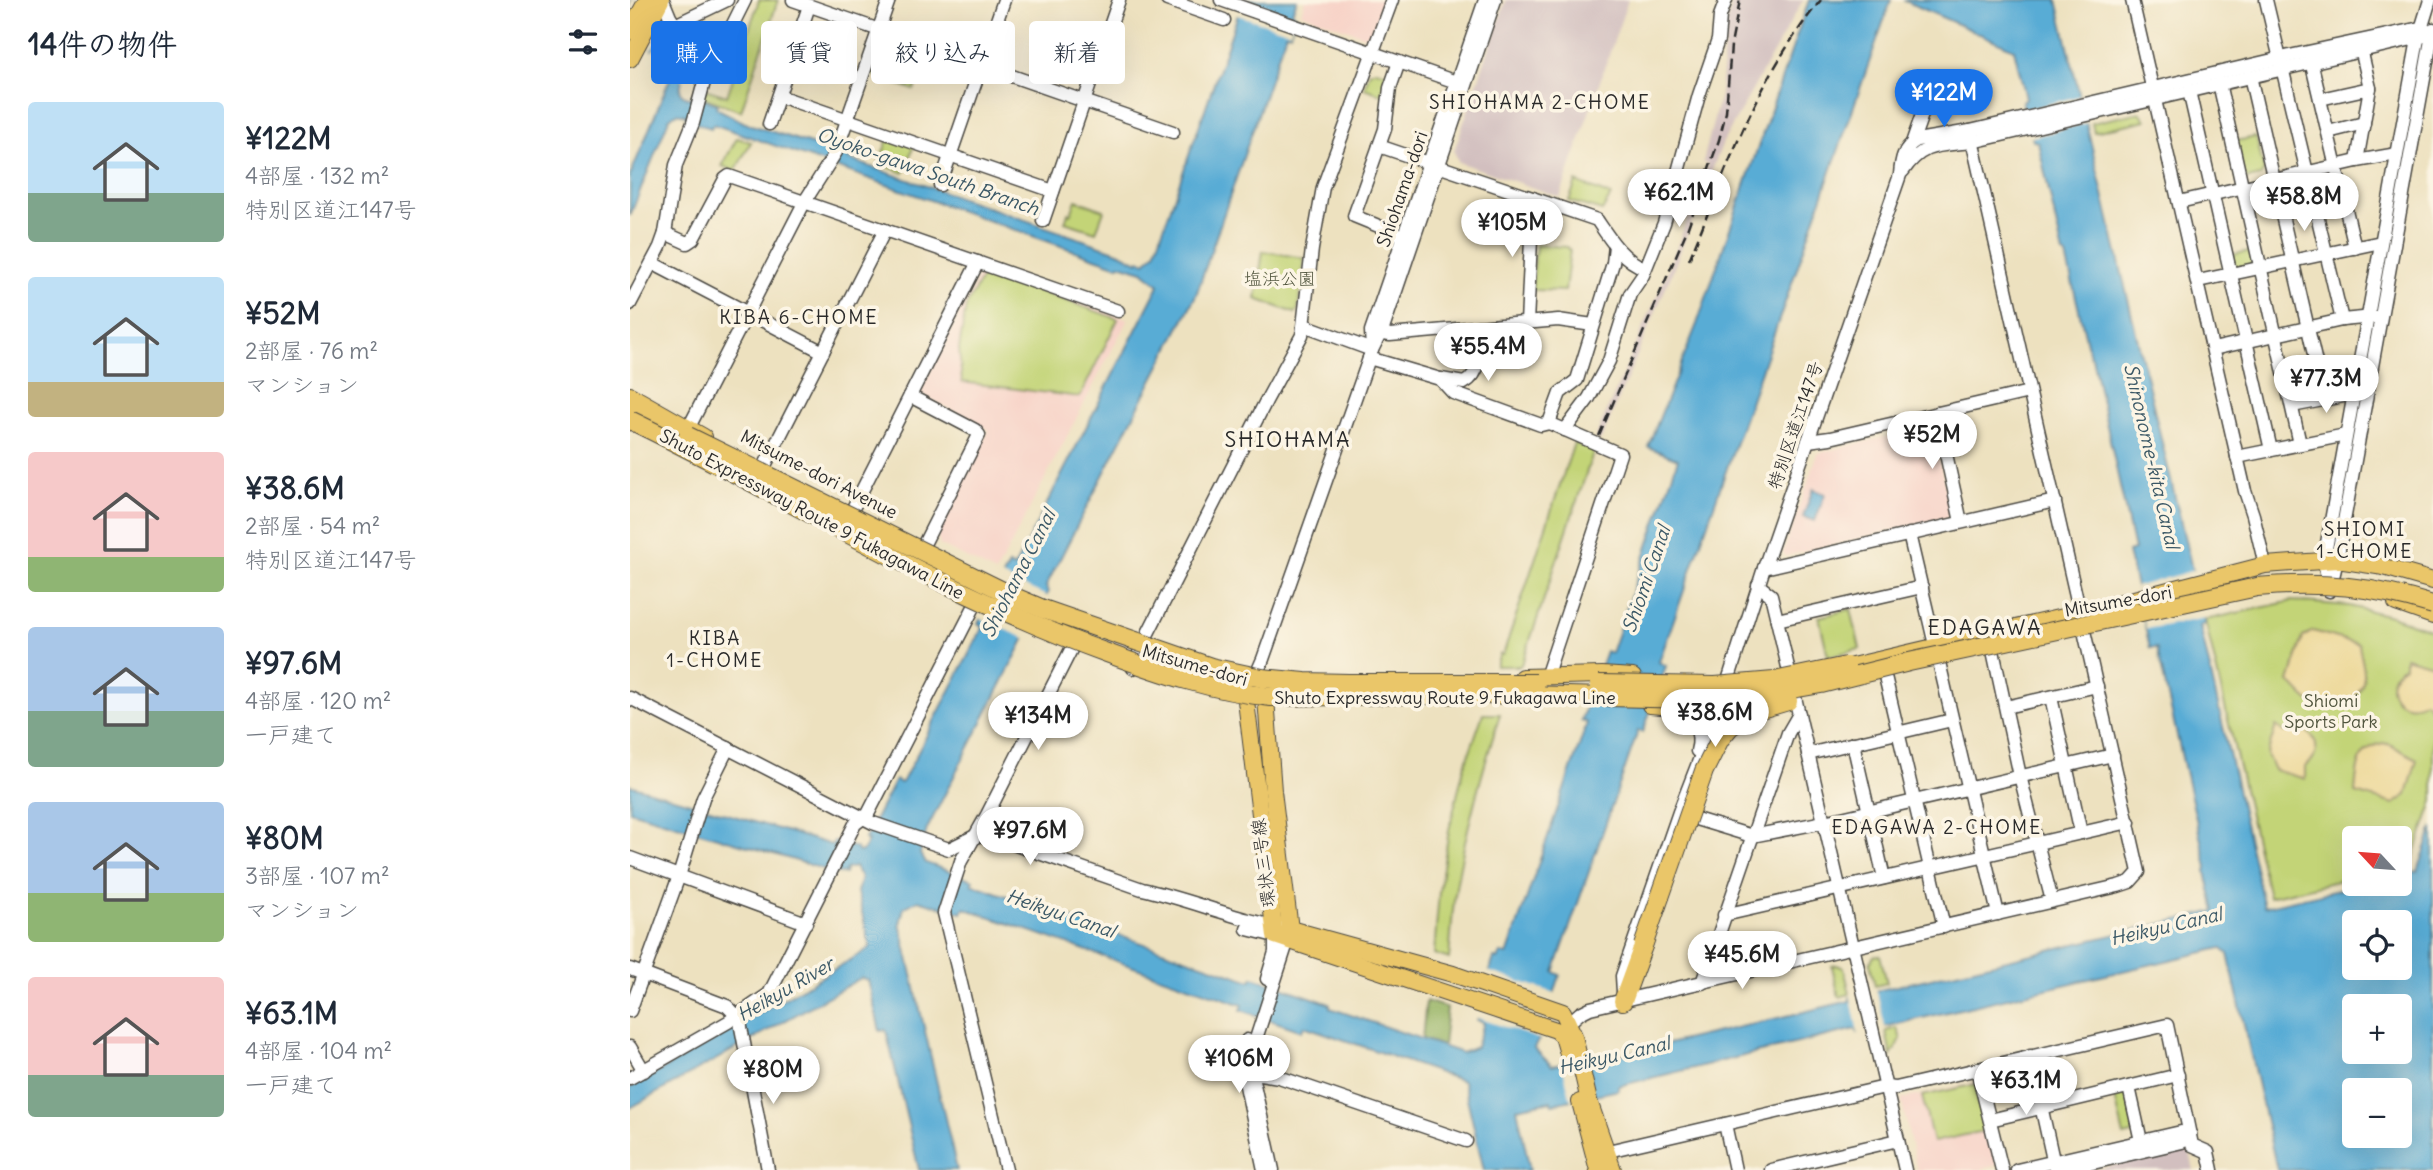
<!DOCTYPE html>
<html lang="ja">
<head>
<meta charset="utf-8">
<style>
	body { margin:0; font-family:Delius,"Klee One",sans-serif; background:#f6f6f7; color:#1f2937; height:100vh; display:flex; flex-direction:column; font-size:26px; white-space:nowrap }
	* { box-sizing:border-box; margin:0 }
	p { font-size:23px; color:#747a83 }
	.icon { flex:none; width:38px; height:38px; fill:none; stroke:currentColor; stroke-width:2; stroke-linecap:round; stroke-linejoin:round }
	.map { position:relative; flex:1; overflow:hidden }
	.panel { display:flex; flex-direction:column; background:#fff; width:630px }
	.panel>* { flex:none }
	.banner { position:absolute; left:21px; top:21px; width:665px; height:63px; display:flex; gap:14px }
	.needle { width:46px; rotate:296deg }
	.buttons { position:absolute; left:1712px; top:826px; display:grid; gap:14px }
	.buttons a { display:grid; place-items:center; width:70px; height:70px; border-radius:7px; background:#fff; box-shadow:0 7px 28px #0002; font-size:35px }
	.price { position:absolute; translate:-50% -60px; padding:0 16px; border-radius:24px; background:#fff; color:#222; font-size:23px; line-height:46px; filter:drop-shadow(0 2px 4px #0008) }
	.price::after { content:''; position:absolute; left:50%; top:42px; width:21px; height:16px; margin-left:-10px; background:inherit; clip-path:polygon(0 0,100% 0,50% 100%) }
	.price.on { background:#1a73e8; color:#fff }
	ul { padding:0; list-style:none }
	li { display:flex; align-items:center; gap:21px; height:175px; padding:0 28px }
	li span { display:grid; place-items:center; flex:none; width:196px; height:140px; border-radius:7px; color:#555 }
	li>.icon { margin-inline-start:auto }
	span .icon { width:84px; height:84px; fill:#fffc; stroke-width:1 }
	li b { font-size:30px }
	h2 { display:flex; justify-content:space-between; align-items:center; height:84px; padding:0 28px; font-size:30px }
	.tag { padding:0 24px; border-radius:7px; background:#fff; box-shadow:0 7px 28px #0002; font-size:24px; line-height:63px }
	.tag.on { background:#1a73e8; color:#fff }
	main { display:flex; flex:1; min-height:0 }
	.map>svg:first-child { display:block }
</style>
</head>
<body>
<main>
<section class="panel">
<h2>14件の物件<svg class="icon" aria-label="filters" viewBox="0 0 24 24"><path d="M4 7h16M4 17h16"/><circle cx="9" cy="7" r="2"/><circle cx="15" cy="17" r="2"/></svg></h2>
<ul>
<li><span style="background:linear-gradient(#bfe0f5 65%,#7fa58c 0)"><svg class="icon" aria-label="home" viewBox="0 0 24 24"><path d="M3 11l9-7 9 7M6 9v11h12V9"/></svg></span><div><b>¥122M</b><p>4部屋 · 132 m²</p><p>特別区道江147号</p></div></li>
<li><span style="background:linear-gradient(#bfe0f5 75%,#c2b280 0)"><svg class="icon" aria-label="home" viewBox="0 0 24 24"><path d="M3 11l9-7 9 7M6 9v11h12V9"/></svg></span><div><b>¥52M</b><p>2部屋 · 76 m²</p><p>マンション</p></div></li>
<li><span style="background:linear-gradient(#f6c9c9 75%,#8fb573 0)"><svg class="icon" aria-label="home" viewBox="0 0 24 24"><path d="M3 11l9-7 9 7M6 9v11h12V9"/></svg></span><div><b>¥38.6M</b><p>2部屋 · 54 m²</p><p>特別区道江147号</p></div></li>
<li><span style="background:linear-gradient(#a9c7e8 60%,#7fa58c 0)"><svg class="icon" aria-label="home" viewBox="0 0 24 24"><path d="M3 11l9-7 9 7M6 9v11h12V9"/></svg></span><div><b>¥97.6M</b><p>4部屋 · 120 m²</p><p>一戸建て</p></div></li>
<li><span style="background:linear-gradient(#a9c7e8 65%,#8fb573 0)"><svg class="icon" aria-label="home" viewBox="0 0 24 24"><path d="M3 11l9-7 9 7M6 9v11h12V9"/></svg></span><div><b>¥80M</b><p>3部屋 · 107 m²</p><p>マンション</p></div></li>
<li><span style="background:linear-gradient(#f6c9c9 70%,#7fa58c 0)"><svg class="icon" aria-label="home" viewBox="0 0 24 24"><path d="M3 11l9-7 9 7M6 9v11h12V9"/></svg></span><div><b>¥63.1M</b><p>4部屋 · 104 m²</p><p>一戸建て</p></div></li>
</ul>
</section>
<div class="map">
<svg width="1803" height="1170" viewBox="0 0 1803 1170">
	<rect width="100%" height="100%" fill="#fcf5e5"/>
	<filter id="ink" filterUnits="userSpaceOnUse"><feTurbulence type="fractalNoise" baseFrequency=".0143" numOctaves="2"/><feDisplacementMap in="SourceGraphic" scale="14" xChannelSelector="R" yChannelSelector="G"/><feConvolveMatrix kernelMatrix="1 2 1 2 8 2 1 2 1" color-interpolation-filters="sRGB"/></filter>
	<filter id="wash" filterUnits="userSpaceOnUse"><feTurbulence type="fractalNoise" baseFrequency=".00686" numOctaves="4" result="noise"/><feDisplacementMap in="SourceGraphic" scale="28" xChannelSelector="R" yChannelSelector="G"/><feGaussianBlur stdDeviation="1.57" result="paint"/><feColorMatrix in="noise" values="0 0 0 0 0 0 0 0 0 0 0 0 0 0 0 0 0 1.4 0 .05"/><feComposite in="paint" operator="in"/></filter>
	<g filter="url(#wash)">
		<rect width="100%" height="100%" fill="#ede1bf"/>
		<!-- built -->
		<g fill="#f7d1c6">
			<polygon points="675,0 753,0 742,32 735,36 671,13"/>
			<polygon points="352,269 498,319 366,573 310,545 306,533 359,430 289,393"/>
			<polygon points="1298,427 1302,430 1322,514 1320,517 1156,556 1153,553 1188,453"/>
			<polygon points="1347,1082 1368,1165 1349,1170 1287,1170 1271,1099"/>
		</g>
		<!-- industrial -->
		<g fill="#d2bfbf">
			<polygon points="876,0 998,0 930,197 828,162 824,151"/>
			<polygon points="1103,0 1173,0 1093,142 1039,280 971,440 965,438 1035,278 1078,165 1073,162 1090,95 1096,24"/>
			<polygon points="1553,1149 1560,1153 1564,1170 1464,1170"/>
		</g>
		<!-- green -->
		<g fill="#c3d477" stroke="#778051" stroke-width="2">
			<polygon points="129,0 148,0 111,111 70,96 72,88 97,96"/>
			<polygon points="243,66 287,82 284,90 240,74"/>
			<polygon points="746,70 757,73 759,79 756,96 734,88 740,72"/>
			<polygon points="1510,112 1516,120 1464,132 1462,123"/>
			<polygon points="259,136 284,145 274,173 249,164"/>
			<polygon points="1626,137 1634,170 1631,176 1618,179 1614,177 1606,141"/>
			<polygon points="107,138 121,142 105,171 92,166"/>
			<polygon points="946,182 981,196 972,211 939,201"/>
			<polygon points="446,200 474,210 466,232 435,222 438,213 441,214"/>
			<polygon points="906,245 937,247 940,250 935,291 902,290"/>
			<polygon points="633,251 674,258 668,310 665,313 626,299"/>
			<polygon points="1621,251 1623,261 1620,267 1609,270 1603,266 1601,255"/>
			<polygon points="355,272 488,319 450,397 332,382 329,349 336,306"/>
			<polygon points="944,443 964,450 893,661 890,666 866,666 870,654 873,655"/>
			<polygon points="1662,601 1719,606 1761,616 1803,631 1803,801 1781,864 1769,867 1769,838 1724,838 1724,877 1639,897 1575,620"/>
			<polygon points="1221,609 1230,649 1198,656 1189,617"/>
			<path d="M853 714H870C852 773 835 832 825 893 822 915 821 937 819 959L804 954 809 892 819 830 833 771Z"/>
			<polygon points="1250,955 1257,983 1245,986 1240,963 1244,956"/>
			<polygon points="1207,965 1214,968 1220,994 1209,997 1202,966"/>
			<polygon points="1267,1028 1271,1039 1261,1056 1256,1031"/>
			<polygon points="1347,1084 1358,1130 1303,1142 1292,1096"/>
			<polygon points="1498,1090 1507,1133 1494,1136 1484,1093"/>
		</g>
		<!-- forest -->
		<polygon fill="#9ab668" stroke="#62704a" stroke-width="2" points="796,1001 817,1008 813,1046 792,1039"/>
		<!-- sand -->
		<g fill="#eeda9e" stroke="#8c8264" stroke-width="2">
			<path d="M1683 631 1729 644C1730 655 1735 666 1734 677 1731 700 1705 715 1684 704 1674 700 1668 689 1659 682L1673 637Z"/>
			<path d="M1775 657 1803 665 1801 708 1795 701C1767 718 1746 681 1775 666Z"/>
			<path d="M1646 726 1654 732C1681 719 1699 750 1675 767V779L1644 770 1637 755Z"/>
			<path d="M1753 743 1761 745 1787 759 1777 795 1764 804 1725 793C1727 770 1726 748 1753 743Z"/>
		</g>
		<!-- water -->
		<g fill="#59acd5" stroke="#426c80" stroke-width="2" fill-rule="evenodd">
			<path d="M0 0H13L37 27 33 33 52 61 53 74 50 90 52 94 60 99 62 94 87 104 86 108 115 123 218 156V159L491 253 508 262 509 260 515 262 525 253 613 0H667L662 12 666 16 660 33H656L566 295 416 586 418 593 297 829 290 854 296 863 343 880 342 884 621 981 623 977 700 1004V1008L832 1053 846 1047 854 1023 847 1020 849 1015 845 1014 864 958 868 959 871 953 877 955 957 723 951 720 976 651 981 653 1048 459 1018 447 1067 324 1179 0H1261L1029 662 1036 666 1013 732 1008 731 924 972 930 975 911 1036 904 1048 922 1066 976 1054 978 1058 1220 1001V997L1585 911 1576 872 1577 867 1527 648H1520L1498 552 1504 550 1462 357 1460 356 1436 256 1433 254 1408 142 1403 141 1392 101 1396 98 1384 49 1273 0H1427L1575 624 1570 626 1634 907 1735 884H1769V875L1788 871 1803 827V1170H1647L1598 954 1591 948 1228 1033 1226 1029 988 1086 989 1090 922 1104 921 1101 887 1108 900 1170H854L833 1081 674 1026 672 1031 611 1010 613 1005 334 908 332 913 288 900 274 908 270 923 327 1170H289L256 1030 250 1031 238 980 231 978 0 1108V1088C81 1042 157 997 237 950L240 946 227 892 231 878 225 867 216 869 215 874 207 873 0 811V785L202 845 204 841 226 848 228 852 233 851 238 841 235 839 265 780 271 783 273 781 353 627 348 623 379 565 384 568 529 285 513 271 489 264 488 266 83 124 81 128 56 120V115C48 112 44 113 39 119L0 216V176L39 81C44 65 38 57 27 45L22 50 0 27ZM1724 922H1769V968H1724ZM1724 1006H1769V1052H1724ZM1724 1090H1769V1136H1724Z"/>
			<polygon points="1183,489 1195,494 1185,521 1173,517"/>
		</g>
		<!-- pier -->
		<g fill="#ede1bf">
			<polygon points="1,0 13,0 35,23 21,50 0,28"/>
			<polygon points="609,0 617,0 665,16 660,32 604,14"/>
			<polygon points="1453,95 1460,122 1399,138 1391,111"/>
			<polygon points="1565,570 1576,618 1516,629 1505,587"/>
			<polygon points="370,575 419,597 397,639 348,618"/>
			<polygon points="858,971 928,994 912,1040 842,1016"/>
			<polygon points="1246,988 1256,1030 1229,1037 1220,994"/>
			<polygon points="955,1056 965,1099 942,1104 931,1061"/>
		</g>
	</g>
	<g filter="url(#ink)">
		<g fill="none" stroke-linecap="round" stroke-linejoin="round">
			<!-- minor casing -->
			<g stroke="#484641" stroke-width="15">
				<g id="minor">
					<polyline points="33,0 40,17 57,43 74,82"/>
					<polyline points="163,0 543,132"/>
					<polyline points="537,0 594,20"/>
					<polyline points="591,0 832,84"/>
					<polyline points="1502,0 1615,491 1623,515 1635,565"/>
					<polyline points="1636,0 1712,320"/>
					<polyline points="45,25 97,0"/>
					<polyline points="1681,61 1725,248"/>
					<polyline points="769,62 760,88 755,129 724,216 773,236"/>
					<polyline points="1620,76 1694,398"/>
					<polyline points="1589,83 1670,444"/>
					<polyline points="1559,91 1641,450"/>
					<polyline points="149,96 423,191"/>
					<polyline points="1690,99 1740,88"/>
					<polyline points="139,124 179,6"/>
					<polyline points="1698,132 1734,123"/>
					<polyline points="1282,143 1300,92"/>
					<path d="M749 146 967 220C979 238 993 261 1015 268"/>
					<polyline points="1727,161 1740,88 1731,49"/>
					<path d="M1273 171C1293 142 1309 146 1342 142L1795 36"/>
					<polyline points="310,185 374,0"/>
					<polyline points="1549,202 1727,161 1767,154"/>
					<polyline points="413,221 489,0"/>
					<polyline points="35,233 57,243 63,239 95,179 99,176 488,311"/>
					<polyline points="22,263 193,352"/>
					<polyline points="1568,281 1751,242"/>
					<polyline points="0,304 30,247 35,233 46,165 63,123 74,82 115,0"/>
					<polyline points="897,323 903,198"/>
					<polyline points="674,325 742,350"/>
					<polyline points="744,333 760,335 928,320 963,325"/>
					<polyline points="1583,349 1712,320 1743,317"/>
					<polyline points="742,350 741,331 855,0"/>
					<polyline points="739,358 810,379 823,393 911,425 919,423 990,454 916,677"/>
					<path d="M811 379 834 383C854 372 849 347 848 327"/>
					<polyline points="280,396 345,430 349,435 292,548"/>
					<polyline points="1662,406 1724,394"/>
					<polyline points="1307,413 1331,522"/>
					<polyline points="919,423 930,393 947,380 983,263 985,246"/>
					<polyline points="58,429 175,201 206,152 259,0"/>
					<polyline points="935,430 959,398 979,361 1000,294 1013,275 1034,223 1069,95 1088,40 1090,16 1096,0"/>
					<polyline points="1178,441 1200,438 1399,392"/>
					<polyline points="1607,457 1716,435"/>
					<polyline points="128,479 255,230"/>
					<polyline points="216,522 348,262"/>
					<polyline points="1279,534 1368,914"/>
					<polyline points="1134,568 1425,501"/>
					<polyline points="1128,585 1141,595 1147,620 1275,1170"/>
					<polyline points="1701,586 1707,560 1803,29"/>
					<polyline points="1699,591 1694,560 1697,543 1788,39 1800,0"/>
					<polyline points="1147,620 1292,587"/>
					<polyline points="1362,646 1390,776 1422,901"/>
					<polyline points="503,668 513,643 636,401 672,335 682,249 693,187 762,0"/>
					<polyline points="1254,672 1314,927"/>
					<polyline points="622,684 633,659 742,350 754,326 865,0"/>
					<polyline points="1421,697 1451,833"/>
					<path d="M0 698 243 823 319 849 347 835 366 838 512 889C562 900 609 921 660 929L658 940 623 1048V1080L643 1170"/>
					<polyline points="1376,707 1467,686"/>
					<path d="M1045 708C1062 718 1073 730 1067 751"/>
					<polyline points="1223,743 1254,878"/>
					<polyline points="1178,754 1322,720"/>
					<polyline points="1066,819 1122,836 1194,822 1483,755"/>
					<polyline points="0,858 176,923"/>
					<polyline points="1094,915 1499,822"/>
					<polyline points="617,929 645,936 645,952 637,979"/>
					<polyline points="0,969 97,1006 107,1016 110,1022 138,1170"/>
					<polyline points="1072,983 1158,733 1169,714"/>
					<path d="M993 992 992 976 1049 812 1089 709 1134 568 1270 175C1271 160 1273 148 1287 140L1340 131 1664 55 1790 28 1803 33"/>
					<polyline points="0,1011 49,876 73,798 98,748"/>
					<polyline points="932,1029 950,1013 960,1008 1488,886 1500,882 1509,872 1340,131"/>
					<polyline points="617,1040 615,1081 634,1170"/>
					<polyline points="0,1047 14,1071"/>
					<polyline points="1400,1056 1425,1169"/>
					<polyline points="1347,1069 1372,1170"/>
					<polyline points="618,1072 649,1077 836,1141"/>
					<polyline points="0,1078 98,1022 139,994 225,824 238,814 345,605"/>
					<polyline points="1499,1087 1511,1141"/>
					<polyline points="1360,1120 1548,1075"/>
					<polyline points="1095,1124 1105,1170"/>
					<polyline points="978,1151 1255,1087 1266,1088 1537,1025 1562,1145 1578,1152 1582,1170"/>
					<polyline points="376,1170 314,913 331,861 357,815 455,622"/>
					<polyline points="1141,1170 1268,1140"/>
					<polyline points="1387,1170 1551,1132 1560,1134"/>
					<polyline points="1433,1170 1552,1142 1560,1134"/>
				</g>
			</g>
			<!-- major casing -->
			<g stroke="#484641" stroke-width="18">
				<g id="major">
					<polyline points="0,31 17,0"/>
					<polyline points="0,59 31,0"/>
					<polyline points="0,395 74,437"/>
					<polyline points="1766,603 1803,616"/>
					<polyline points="1205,670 1450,613 1635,565 1707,560 1754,567 1803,581"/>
					<polyline points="892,677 972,675 1003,677"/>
					<polyline points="635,685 643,791 660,929 823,974 933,1012 944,1036 959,1101 983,1170"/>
					<polyline points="616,701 645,936 926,1030 933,1036 939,1057"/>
					<polyline points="1020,705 1079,710 1123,703"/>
					<polyline points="950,1102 968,1170"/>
				</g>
			</g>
			<!-- highway casing -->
			<g stroke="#484641" stroke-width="20">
				<g id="highway">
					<polyline points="0,410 39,426"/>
					<polyline points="259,542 289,561"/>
					<polyline points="993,1001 1013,946"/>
				</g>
			</g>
			<!-- minor -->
			<use href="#minor" stroke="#fff" stroke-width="12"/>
			<!-- major -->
			<use href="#major" stroke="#eac669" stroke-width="16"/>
			<!-- highway -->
			<use href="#highway" stroke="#eac669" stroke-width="18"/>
			<!-- rail -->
			<g stroke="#2b2b2b" stroke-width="2.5" stroke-dasharray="10 5" stroke-linecap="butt">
				<path d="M1059 260C1096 170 1128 76 1191 0"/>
				<polyline points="969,436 1057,230 1089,140 1096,112 1101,45 1110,0"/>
			</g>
			<!-- highway-bridge casing -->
			<g stroke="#484641" stroke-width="20" stroke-linecap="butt">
				<g id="highway-bridge">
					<path d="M0 420C159 497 310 593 477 653 531 673 583 691 641 697L856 694 1060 699 1110 698 1191 684 1279 662 1627 587C1691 581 1742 586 1803 605"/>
					<polyline points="58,436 387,598 413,609 581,667 632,678 675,682 719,683 906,683"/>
					<polyline points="969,684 1085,686 1144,681 1216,666"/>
					<polyline points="1013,946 1074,771 1090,739 1100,727 1124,711 1158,701"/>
				</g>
			</g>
			<!-- highway-bridge -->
			<use href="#highway-bridge" stroke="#eac669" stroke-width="18"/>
		</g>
	</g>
	<g text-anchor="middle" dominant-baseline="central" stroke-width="7" stroke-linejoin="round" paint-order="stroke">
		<!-- street labels -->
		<g font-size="18" fill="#2b2b2b" stroke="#fcf5e5">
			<text transform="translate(772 189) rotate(-71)">Shiohama-dori</text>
			<text transform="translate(1165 425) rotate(-71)">特別区道江147号</text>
			<text transform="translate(189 474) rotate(27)">Mitsume-dori Avenue</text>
			<text transform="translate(182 514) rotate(28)">Shuto Expressway Route 9 Fukagawa Line</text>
			<text transform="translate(1488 601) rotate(-10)">Mitsume-dori</text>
			<text transform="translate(565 665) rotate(16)">Mitsume-dori</text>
			<text x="815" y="697">Shuto Expressway Route 9 Fukagawa Line</text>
			<text transform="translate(633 863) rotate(-97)">環状三号線</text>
		</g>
		<!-- park labels -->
		<g font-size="18" fill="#51553e" stroke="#fcf5e5">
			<text x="650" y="278">塩浜公園</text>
			<text x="1701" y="700">Shiomi<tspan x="1701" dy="21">Sports Park</tspan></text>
		</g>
		<!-- neighbourhood labels -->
		<g font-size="19" letter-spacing="2" fill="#2b2b2b" stroke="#fcf5e5">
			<text x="910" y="102">SHIOHAMA 2-CHOME</text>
			<text x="169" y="317">KIBA 6-CHOME</text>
			<text x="1735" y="529">SHIOMI<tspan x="1735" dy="22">1-CHOME</tspan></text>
			<text x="85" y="638">KIBA<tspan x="85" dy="22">1-CHOME</tspan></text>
			<text x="1307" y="827">EDAGAWA 2-CHOME</text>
		</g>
		<!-- water labels -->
		<g font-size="19" font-style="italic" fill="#3b5866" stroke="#fcf5e5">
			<text transform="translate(298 171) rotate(19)">Oyoko-gawa South Branch</text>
			<text transform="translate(1522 456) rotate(77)">Shinonome-kita Canal</text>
			<text transform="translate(388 573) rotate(-63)">Shiohama Canal</text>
			<text transform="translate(1016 579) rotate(-71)">Shiomi Canal</text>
			<text transform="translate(431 913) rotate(19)">Heikyu Canal</text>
			<text transform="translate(1536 926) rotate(-13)">Heikyu Canal</text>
			<text transform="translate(155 989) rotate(-30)">Heikyu River</text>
			<text transform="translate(984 1055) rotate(-13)">Heikyu Canal</text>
		</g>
		<!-- quarter labels -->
		<g font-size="21" letter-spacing="2" fill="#2b2b2b" stroke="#fcf5e5">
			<text x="658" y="439">SHIOHAMA</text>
			<text x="1355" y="627">EDAGAWA</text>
		</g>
	</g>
</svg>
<div class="buttons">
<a><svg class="needle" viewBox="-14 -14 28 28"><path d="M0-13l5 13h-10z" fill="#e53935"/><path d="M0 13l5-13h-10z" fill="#747a83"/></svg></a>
<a><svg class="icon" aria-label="locate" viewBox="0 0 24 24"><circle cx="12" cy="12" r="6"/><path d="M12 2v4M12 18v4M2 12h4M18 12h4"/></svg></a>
<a>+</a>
<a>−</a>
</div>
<b class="price on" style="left:1314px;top:129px">¥122M</b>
<b class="price" style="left:1049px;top:229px">¥62.1M</b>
<b class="price" style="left:1674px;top:233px">¥58.8M</b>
<b class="price" style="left:882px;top:259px">¥105M</b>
<b class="price" style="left:858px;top:383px">¥55.4M</b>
<b class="price" style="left:1696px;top:415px">¥77.3M</b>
<b class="price" style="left:1302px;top:471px">¥52M</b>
<b class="price" style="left:1085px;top:749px">¥38.6M</b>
<b class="price" style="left:408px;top:752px">¥134M</b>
<b class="price" style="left:400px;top:867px">¥97.6M</b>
<b class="price" style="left:1112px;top:991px">¥45.6M</b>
<b class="price" style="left:609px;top:1095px">¥106M</b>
<b class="price" style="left:143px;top:1106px">¥80M</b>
<b class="price" style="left:1396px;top:1117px">¥63.1M</b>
<div class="banner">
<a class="tag on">購入</a>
<a class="tag">賃貸</a>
<a class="tag">絞り込み</a>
<a class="tag">新着</a>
</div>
</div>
</main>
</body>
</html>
